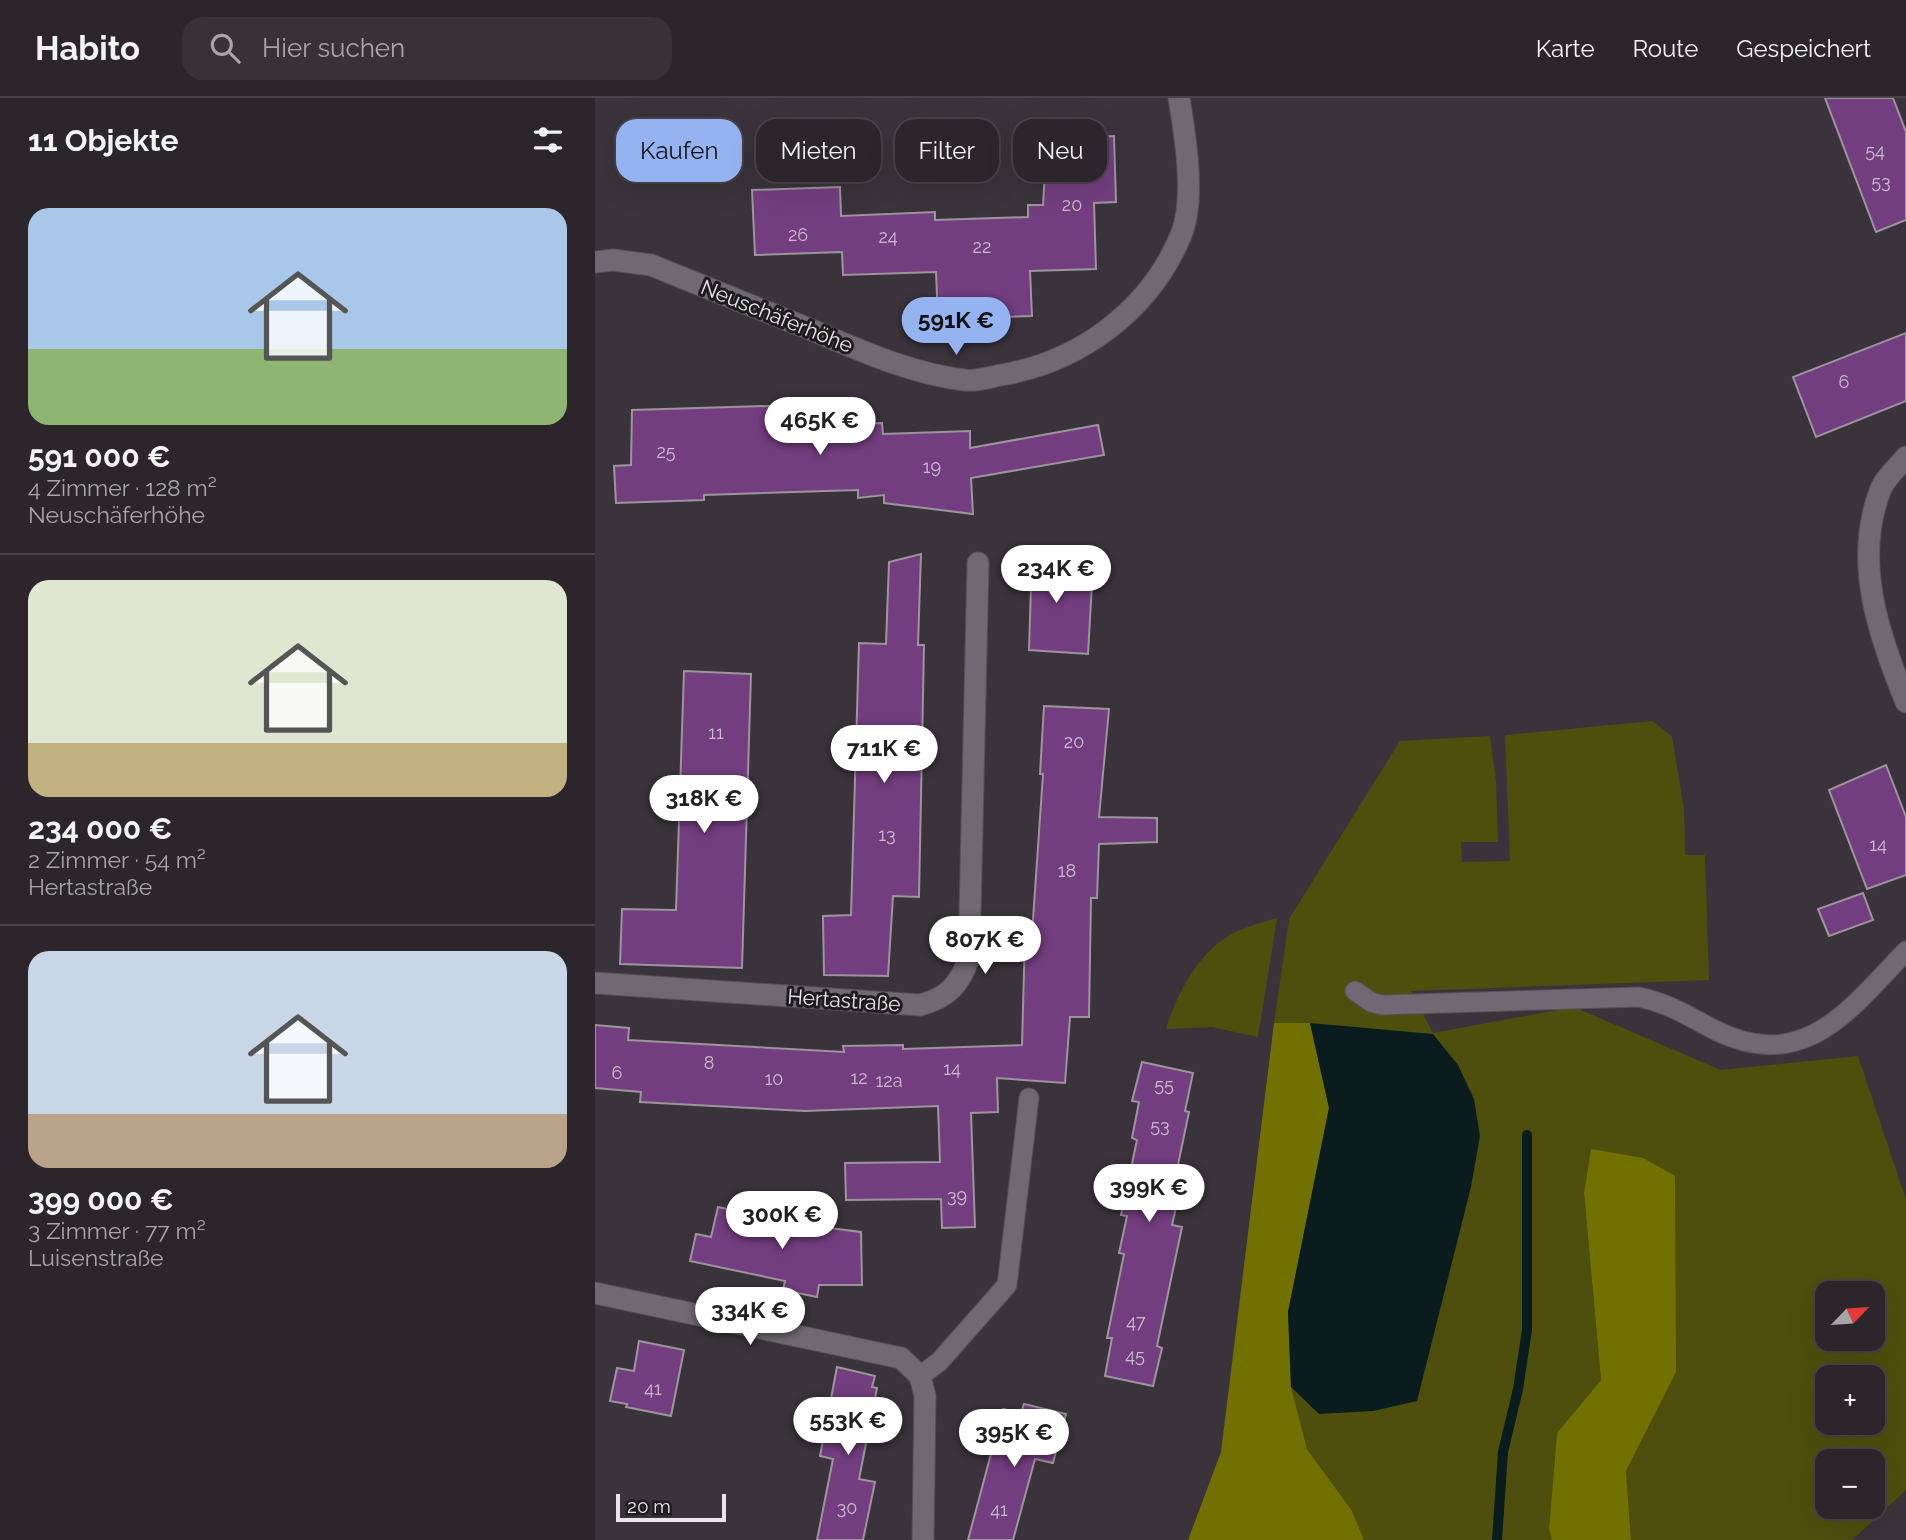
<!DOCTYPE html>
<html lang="de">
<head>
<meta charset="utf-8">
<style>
	body { margin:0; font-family:Raleway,sans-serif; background:#383238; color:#f1f3f6; height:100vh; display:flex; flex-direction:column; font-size:26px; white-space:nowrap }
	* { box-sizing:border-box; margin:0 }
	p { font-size:23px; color:#a6a5a9 }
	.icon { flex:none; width:38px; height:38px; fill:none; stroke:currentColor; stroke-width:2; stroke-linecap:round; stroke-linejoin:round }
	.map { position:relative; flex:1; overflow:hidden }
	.panel { display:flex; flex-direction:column; background:#2c262c; width:595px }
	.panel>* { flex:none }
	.hud { position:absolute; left:21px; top:21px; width:665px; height:63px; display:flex; gap:14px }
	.needle { width:46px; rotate:65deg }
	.fabs { position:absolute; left:1220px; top:1183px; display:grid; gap:14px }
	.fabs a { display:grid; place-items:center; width:70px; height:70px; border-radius:14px; background:#2c262c; box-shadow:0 7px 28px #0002,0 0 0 2px #484348; font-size:35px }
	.scale { position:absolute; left:21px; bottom:18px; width:110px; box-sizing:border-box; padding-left:7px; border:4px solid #e9e5ea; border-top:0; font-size:19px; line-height:24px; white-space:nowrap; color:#e9e5ea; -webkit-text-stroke:5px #1f1c20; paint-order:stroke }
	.price { position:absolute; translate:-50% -60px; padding:0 16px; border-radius:24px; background:#fff; color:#222; font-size:23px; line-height:46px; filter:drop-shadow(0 2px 4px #0008) }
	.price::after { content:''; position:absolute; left:50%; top:42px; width:21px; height:16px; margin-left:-10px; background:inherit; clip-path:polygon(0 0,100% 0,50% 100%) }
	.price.selected { background:#95b2f1; color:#111 }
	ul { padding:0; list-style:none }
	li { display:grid; align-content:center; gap:14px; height:371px; padding:0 28px }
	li+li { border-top:2px solid #484348 }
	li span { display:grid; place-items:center; height:217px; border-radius:21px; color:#555 }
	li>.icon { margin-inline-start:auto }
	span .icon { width:126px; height:126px; fill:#fffc; stroke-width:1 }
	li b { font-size:30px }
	h2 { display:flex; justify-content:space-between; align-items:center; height:84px; padding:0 28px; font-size:30px }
	.chip { padding:0 24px; border-radius:21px; background:#2c262c; box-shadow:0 7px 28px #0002,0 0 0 2px #484348; font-size:24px; line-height:63px }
	.chip.selected { background:#95b2f1; color:#111 }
	header { display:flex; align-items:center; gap:42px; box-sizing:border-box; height:98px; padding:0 35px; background:#2c262c; border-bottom:2px solid #484348 }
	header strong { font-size:33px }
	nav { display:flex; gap:38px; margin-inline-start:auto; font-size:24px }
	.search { width:490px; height:63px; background:#383238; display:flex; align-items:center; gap:18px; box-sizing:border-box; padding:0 24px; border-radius:21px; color:#a6a5a9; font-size:26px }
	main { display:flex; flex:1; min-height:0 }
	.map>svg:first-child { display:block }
</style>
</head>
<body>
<header>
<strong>Habito</strong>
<div class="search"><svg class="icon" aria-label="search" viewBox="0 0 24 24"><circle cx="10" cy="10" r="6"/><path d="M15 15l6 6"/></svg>Hier suchen</div>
<nav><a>Karte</a><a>Route</a><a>Gespeichert</a></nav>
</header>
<main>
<section class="panel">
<h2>11 Objekte<svg class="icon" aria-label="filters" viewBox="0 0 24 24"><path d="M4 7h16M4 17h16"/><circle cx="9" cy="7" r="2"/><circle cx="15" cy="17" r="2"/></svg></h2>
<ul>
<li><span style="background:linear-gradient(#a9c7e8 65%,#8fb573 0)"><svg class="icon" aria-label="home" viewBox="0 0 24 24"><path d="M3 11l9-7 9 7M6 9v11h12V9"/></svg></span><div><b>591 000 €</b><p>4 Zimmer · 128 m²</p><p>Neuschäferhöhe</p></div></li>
<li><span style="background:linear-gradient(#dfe7d0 75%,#c2b280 0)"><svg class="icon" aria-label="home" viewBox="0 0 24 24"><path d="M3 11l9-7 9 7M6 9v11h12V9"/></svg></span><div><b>234 000 €</b><p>2 Zimmer · 54 m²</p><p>Hertastraße</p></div></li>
<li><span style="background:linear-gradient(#c9d6e8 75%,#b9a48a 0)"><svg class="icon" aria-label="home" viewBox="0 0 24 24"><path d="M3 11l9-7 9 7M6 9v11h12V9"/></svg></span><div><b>399 000 €</b><p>3 Zimmer · 77 m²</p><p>Luisenstraße</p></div></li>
</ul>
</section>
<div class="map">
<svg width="1311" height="1442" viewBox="0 0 1311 1442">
	<rect width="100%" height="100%" fill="#3a333b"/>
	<!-- green -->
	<g fill="#4e4f0d" fill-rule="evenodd">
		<path d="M1058 623 1077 639 1089 712 1090 757H1110L1114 882 816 893 838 935 979 909 1126 972 1263 958 1311 1102V1392L1257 1442H1036L1031 1373 1081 1273 996 1051 989 1095 1006 1282 962 1335 954 1431 957 1442H769L757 1413 712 1351 696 1289 693 1214 734 1010 715 925H679L694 821 805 643 895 638 901 684 903 744H866L867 764 915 763 910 637ZM1232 1195H1278V1241H1232ZM1232 1279H1278V1325H1232ZM1232 1363H1278V1409H1232Z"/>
		<path d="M682 820 663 939 617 929 571 931C583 893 604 853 640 834 653 828 668 824 682 820Z"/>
	</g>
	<!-- forest -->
	<g fill="#707100">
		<polygon points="679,925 715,925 734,1010 693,1214 696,1289 712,1351 757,1413 769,1442 593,1442 626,1354"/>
		<polygon points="996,1051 1048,1060 1080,1078 1081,1274 1031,1373 1036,1442 957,1442 954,1431 962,1335 1006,1282 989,1095"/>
	</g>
	<!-- water -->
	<polygon fill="#0b1c1f" points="715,925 838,936 863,967 879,1001 885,1038 876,1089 822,1303 778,1313 724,1316 696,1289 693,1214 734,1010"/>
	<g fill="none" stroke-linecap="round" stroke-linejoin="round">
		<!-- stream -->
		<polyline stroke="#0b1c1f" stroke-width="10" points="902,1442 908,1354 923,1291 932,1232 932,1037"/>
	</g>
	<!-- building -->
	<g fill="#733e7f" stroke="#9d949e" stroke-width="2">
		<polygon points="1230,0 1298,0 1311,34 1311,122 1281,134"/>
		<polygon points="134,37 134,69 53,69 53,38"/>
		<polygon points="519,38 521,104 499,105 501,171 435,173 437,218 343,221 341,174 248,177 247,154 160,157 157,92 245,89 246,118 340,114 340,122 433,119 433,107 448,107 452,41"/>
		<polygon points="1311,235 1311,303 1221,339 1198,279"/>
		<polygon points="239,306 240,327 287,325 288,336 375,333 375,350 503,327 509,357 376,380 378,416 289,405 289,397 263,400 263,392 109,397 109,402 21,405 19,368 36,367 37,312"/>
		<polygon points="426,452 467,454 465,483 497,486 493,556 434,552 436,488 426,487"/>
		<polygon points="326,456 323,547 329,547 324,799 298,798 293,878 229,877 228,818 256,817 264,545 291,546 294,464"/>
		<polygon points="89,573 156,576 147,870 25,866 27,811 81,812"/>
		<polygon points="449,608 514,611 504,719 562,720 562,744 504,746 502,800 496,800 494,919 475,919 470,985 402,980 403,1014 376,1015 380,1129 347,1130 346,1101 251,1102 250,1065 345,1064 343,1008 210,1013 45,1004 46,994 0,990 0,927 34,930 33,942 249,954 248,948 308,947 308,951 427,947 430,836 437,836 448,676 445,676"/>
		<polygon points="1291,667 1311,719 1311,777 1272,791 1234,692"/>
		<polygon points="1268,795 1278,822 1234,838 1223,811"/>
		<polygon points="547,964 598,975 590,1013 594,1014 579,1086 586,1088 577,1127 587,1129 562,1248 567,1250 558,1288 510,1278 517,1240 512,1240 529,1156 524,1155 532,1118 526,1117 542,1042 537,1040 544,1004 537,1003"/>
		<polygon points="123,1109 203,1126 266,1134 267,1187 224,1187 222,1199 188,1192 190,1183 95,1163 101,1136 116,1139"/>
		<polygon points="44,1243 89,1252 76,1318 31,1309 32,1306 15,1303 22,1270 39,1273"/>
		<polygon points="242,1269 280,1278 277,1289 282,1290 264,1381 280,1384 268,1442 222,1442 238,1361 225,1358"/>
		<polygon points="429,1306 471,1316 458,1365 440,1361 418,1442 373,1442 408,1311 426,1315"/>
	</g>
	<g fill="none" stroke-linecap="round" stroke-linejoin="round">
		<!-- lane casing -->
		<g stroke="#555056" stroke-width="21">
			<g id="lane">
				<path d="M760 893 776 904 786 907 1044 899C1076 906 1094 919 1122 933 1210 976 1256 910 1311 853"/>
				<polyline points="325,1278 344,1264 412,1187 434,1000"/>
			</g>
		</g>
		<!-- street casing -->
		<g stroke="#555056" stroke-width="23">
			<g id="street">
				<path d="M0 164 18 162 56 167C110 189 165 211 219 233 269 254 315 275 369 282 381 284 395 279 406 277 485 264 555 212 586 137 601 101 590 37 584 0"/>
				<path d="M1311 359C1303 369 1289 381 1285 393 1258 464 1284 538 1311 604"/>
				<path d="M0 885 325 907C353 900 365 886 374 860L383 465"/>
				<polyline points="0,1195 306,1260 325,1278 330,1298 328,1442"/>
			</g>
		</g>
		<!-- lane -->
		<use href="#lane" stroke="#706872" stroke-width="19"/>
		<!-- street -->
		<use href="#street" stroke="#706872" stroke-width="21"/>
	</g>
	<g text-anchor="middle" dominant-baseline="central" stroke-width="6" stroke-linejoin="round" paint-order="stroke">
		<!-- number labels -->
		<g font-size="18" fill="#ccbbcf">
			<text x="1280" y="52">54</text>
			<text x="1286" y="83">53</text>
			<text x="477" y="106">20</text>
			<text x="203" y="136">26</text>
			<text x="293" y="138">24</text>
			<text x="387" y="148">22</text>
			<text x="1249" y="283">6</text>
			<text x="71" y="353">25</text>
			<text x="337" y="368">19</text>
			<text x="121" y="634">11</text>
			<text x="479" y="643">20</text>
			<text x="292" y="736">13</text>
			<text x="1283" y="746">14</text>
			<text x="472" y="772">18</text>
			<text x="114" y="964">8</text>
			<text x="357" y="970">14</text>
			<text x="22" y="974">6</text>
			<text x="264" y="979">12</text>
			<text x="179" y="980">10</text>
			<text x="294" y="982">12a</text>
			<text x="569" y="986">55</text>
			<text x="565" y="1027">53</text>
			<text x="362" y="1097">39</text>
			<text x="541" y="1223">47</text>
			<text x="540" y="1257">45</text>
			<text x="58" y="1290">41</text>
			<text x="252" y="1409">30</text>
			<text x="404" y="1411">41</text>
		</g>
		<!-- street labels -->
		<g font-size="21" fill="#e9e5ea" stroke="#1f1c20">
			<text transform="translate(182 218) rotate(22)">Neuschäferhöhe</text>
			<text transform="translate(249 902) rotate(4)">Hertastraße</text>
		</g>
	</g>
</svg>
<div class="fabs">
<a><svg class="needle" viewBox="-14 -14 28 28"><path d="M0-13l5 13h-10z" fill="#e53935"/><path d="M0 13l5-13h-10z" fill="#a6a5a9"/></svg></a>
<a>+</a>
<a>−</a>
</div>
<div class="scale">20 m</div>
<b class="price selected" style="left:361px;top:259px">591K €</b>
<b class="price" style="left:225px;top:359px">465K €</b>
<b class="price" style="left:461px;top:507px">234K €</b>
<b class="price" style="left:289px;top:687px">711K €</b>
<b class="price" style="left:109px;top:737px">318K €</b>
<b class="price" style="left:390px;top:878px">807K €</b>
<b class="price" style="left:554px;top:1126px">399K €</b>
<b class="price" style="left:187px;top:1153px">300K €</b>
<b class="price" style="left:155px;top:1249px">334K €</b>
<b class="price" style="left:253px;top:1359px">553K €</b>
<b class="price" style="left:419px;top:1371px">395K €</b>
<div class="hud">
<a class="chip selected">Kaufen</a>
<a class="chip">Mieten</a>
<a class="chip">Filter</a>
<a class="chip">Neu</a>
</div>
</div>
</main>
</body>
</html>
